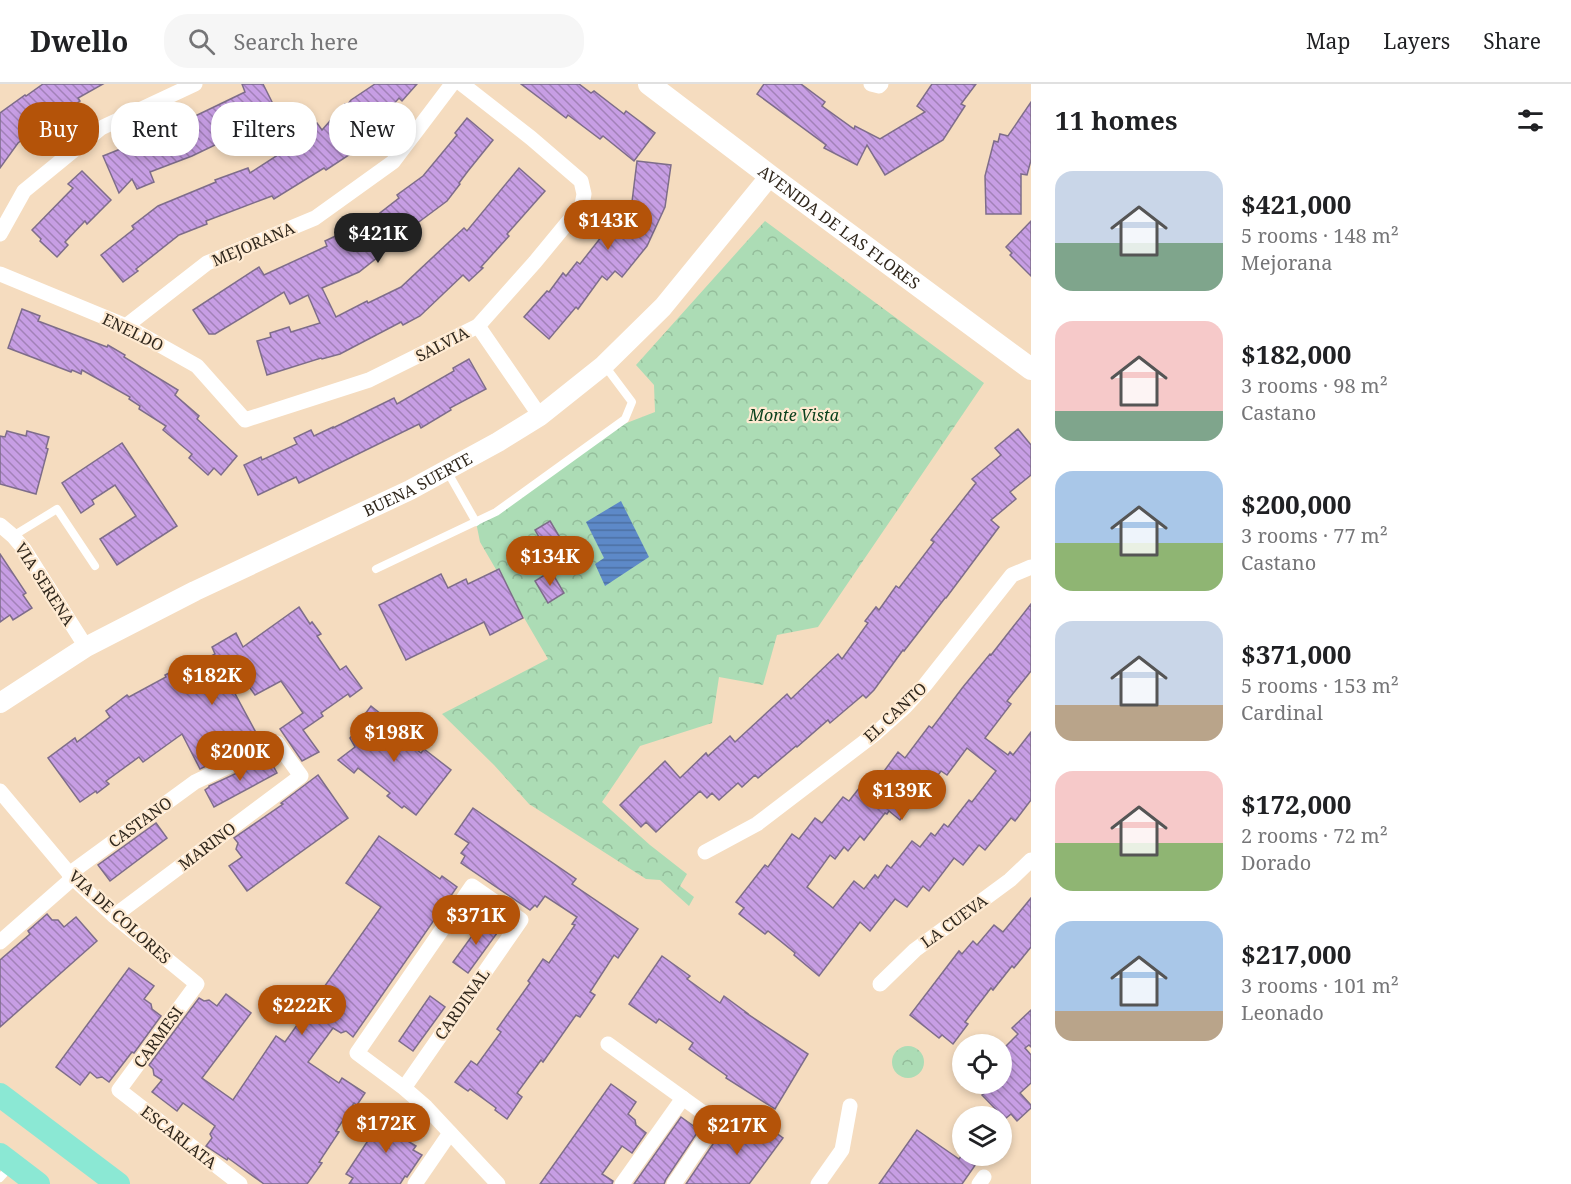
<!DOCTYPE html>
<html lang="en">
<head>
<meta charset="utf-8">
<style>
	body { margin:0; font-family:"Noto Serif",serif; background:#f6f6f6; color:#202124; height:100vh; display:flex; flex-direction:column; font-size:22px; white-space:nowrap }
	* { box-sizing:border-box; margin:0 }
	p { font-size:20px; color:#757577 }
	.icon { flex:none; width:33px; height:33px; fill:none; stroke:currentColor; stroke-width:2; stroke-linecap:round; stroke-linejoin:round }
	.map { position:relative; flex:1; overflow:hidden }
	.sheet { display:flex; flex-direction:column; background:#fff; width:540px }
	.sheet>* { flex:none }
	.guide { position:absolute; left:18px; top:18px; width:570px; height:54px; display:flex; gap:12px }
	.fabs { position:absolute; left:952px; top:950px; display:grid; gap:12px }
	.fabs a { display:grid; place-items:center; width:60px; height:60px; border-radius:50%; background:#fff; box-shadow:0 3px 9px #0003; font-size:30px }
	.price { position:absolute; translate:-50% -51px; padding:0 14px; border-radius:21px; background:#b45309; color:#fff; font-size:20px; line-height:39px; filter:drop-shadow(0 2px 3px #0008) }
	.price::after { content:''; position:absolute; left:50%; top:36px; width:18px; height:14px; margin-left:-9px; background:inherit; clip-path:polygon(0 0,100% 0,50% 100%) }
	.price.current { background:#222; color:#fff }
	ul { padding:0; list-style:none }
	li { display:flex; align-items:center; gap:18px; height:150px; padding:0 24px }
	li span { display:grid; place-items:center; flex:none; width:168px; height:120px; border-radius:18px; color:#555 }
	li>.icon { margin-inline-start:auto }
	span .icon { width:72px; height:72px; fill:#fffc; stroke-width:1 }
	li b { font-size:26px }
	h2 { display:flex; justify-content:space-between; align-items:center; height:72px; padding:0 24px; font-size:26px }
	.pill { padding:0 21px; border-radius:24px; background:#fff; box-shadow:0 3px 9px #0003; font-size:21px; line-height:54px }
	.pill.current { background:#b45309; color:#fff }
	header { display:flex; align-items:center; gap:36px; box-sizing:border-box; height:84px; padding:0 30px; background:#fff; border-bottom:2px solid #e0e0e0 }
	header strong { font-size:28px }
	nav { display:flex; gap:33px; margin-inline-start:auto; font-size:21px }
	.search { width:420px; height:54px; background:#f6f6f6; display:flex; align-items:center; gap:15px; box-sizing:border-box; padding:0 21px; border-radius:24px; color:#757577; font-size:22px }
	main { display:flex; flex:1; min-height:0 }
	.map>svg:first-child { display:block }
</style>
</head>
<body>
<header>
<strong>Dwello</strong>
<div class="search"><svg class="icon" aria-label="search" viewBox="0 0 24 24"><circle cx="10" cy="10" r="6"/><path d="M15 15l6 6"/></svg>Search here</div>
<nav><a>Map</a><a>Layers</a><a>Share</a></nav>
</header>
<main>
<div class="map">
<svg width="1031" height="1100" viewBox="0 0 1031 1100">
	<defs>
		<pattern id="park-crowns" width="20" height="18" patternUnits="userSpaceOnUse" patternTransform="scale(1.5)"><rect width="20" height="18" fill="#acdcb5"/><path d="M2 6a3 3 0 1 1 6 0M12 15a3 3 0 1 1 6 0" fill="none" stroke="#94bd9b"/></pattern>
		<pattern id="water-rules" width="6" height="5" patternUnits="userSpaceOnUse" patternTransform="scale(1.5)"><rect width="6" height="5" fill="#5d89c8"/><path d="M0 2.5h6" fill="none" stroke="#4d70a2"/></pattern>
		<pattern id="building-back-hatch" width="6" height="6" patternUnits="userSpaceOnUse" patternTransform="scale(1.5)"><rect width="6" height="6" fill="#c79ee4"/><path d="M-1 5l2 2M0 0l6 6M5-1l2 2" fill="none" stroke="#a281b8"/></pattern>
	</defs>
	<rect width="100%" height="100%" fill="#f5dcbf"/>
	<!-- park -->
	<g fill="url(#park-crowns)">
		<polygon points="765,137 984,299 818,543 777,551 763,601 719,593 712,639 640,662 602,718 650,761 687,790 680,802 694,813 689,822 660,796 646,795 529,720 494,681 442,630 548,575 480,458 476,438 611,345 655,328 654,301 636,281"/>
		<circle cx="908" cy="978" r="16"/>
	</g>
	<!-- water -->
	<polygon fill="url(#water-rules)" points="621,417 649,473 605,502 595,480 604,474 586,438"/>
	<!-- building -->
	<g fill="url(#building-back-hatch)" stroke="#7e6d8a" stroke-width="1.5" fill-rule="evenodd">
		<polygon points="43,0 103,0 78,14 80,17 65,27 64,25 18,59 0,84 0,29 25,11 26,12"/>
		<polygon points="242,0 263,0 279,32 218,62 217,60 192,72 150,88 154,98 137,105 132,95 119,109 103,72 193,36 191,34 245,8"/>
		<polygon points="375,0 417,0 402,17 399,14 349,71 326,86 324,84 274,115 272,112 206,137 207,140 179,151 136,185 138,187 123,198 101,171 134,145 132,142 158,122 216,98 215,96 248,84 250,89 298,58 295,54 317,39 322,46 345,20 347,21 351,16"/>
		<polygon points="521,0 579,0 591,9 594,7 624,30 626,27 655,49 634,77 603,52 600,55 568,31 566,34"/>
		<polygon points="764,0 801,0 825,18 822,22 854,45 855,42 880,55 925,28 917,22 932,0 976,0 961,20 965,22 943,56 885,91 867,61 857,81 824,64 826,61 757,10"/>
		<polygon points="1031,18 1031,76 1027,91 1021,90 1021,130 986,130 985,92 994,57 998,58 1000,50 1008,52"/>
		<polygon points="467,34 493,56 468,87 459,99 460,100 447,117 400,152 401,153 392,162 359,188 322,204 336,233 367,217 368,219 401,203 464,144 467,147 519,84 545,107 507,150 509,152 481,183 483,184 469,197 463,191 420,232 403,241 401,238 340,270 322,275 321,274 267,291 257,257 271,253 270,249 289,243 291,248 320,239 308,211 290,220 284,208 215,250 209,250 193,226 259,183 264,191 327,162 325,157 342,149 345,156 399,114 397,111 423,92 457,51 455,49"/>
		<polygon points="637,77 671,81 665,123 647,162 622,193 615,187 607,196 602,192 578,225 576,223 549,255 524,233 547,207 549,208 563,189 566,192 577,178 580,180 605,148 613,155 624,131 630,134"/>
		<polygon points="82,87 111,116 87,140 85,137 65,158 68,161 57,173 40,157 41,155 32,146 73,104 68,100"/>
		<polygon points="1031,137 1031,192 1010,171 1012,169 1006,163"/>
		<polygon points="22,225 40,232 38,237 107,263 108,261 125,271 124,273 178,306 175,311 199,332 197,335 237,372 221,391 214,384 208,391 189,374 192,370 163,346 166,342 139,325 140,322 129,315 130,313 82,286 81,290 72,286 71,288 8,264"/>
		<polygon points="469,275 486,305 450,324 451,326 421,344 419,340 299,399 296,393 258,411 244,381 261,373 262,376 297,360 294,354 311,346 314,352 333,343 333,344 394,314 397,320 454,287 453,284"/>
		<polygon points="1018,345 1031,361 1031,391 1010,408 1016,415 991,436 999,443 946,514 945,514 904,567 903,566 874,606 866,614 863,611 830,639 828,636 797,663 796,662 758,694 755,691 742,703 738,699 719,716 712,709 707,714 700,707 656,748 646,738 641,743 620,721 665,677 680,694 706,669 708,672 730,652 735,658 787,610 791,615 838,570 842,575 868,539 865,537 876,523 879,526 896,502 899,504 934,458 931,456 976,399 972,395 1001,371 995,364"/>
		<polygon points="7,347 26,352 27,347 49,353 46,364 48,365 36,410 0,400 0,352 5,353"/>
		<polygon points="122,359 177,442 117,481 100,455 136,432 115,401 92,416 94,420 81,429 62,399"/>
		<polygon points="550,437 568,467 552,476 535,446"/>
		<polygon points="0,470 26,509 23,511 32,524 13,536 10,531 0,538"/>
		<polygon points="499,485 523,534 490,551 484,538 406,576 379,521 441,490 448,504 466,495 468,500"/>
		<polygon points="551,487 564,509 548,519 535,497"/>
		<path d="M1031 520V587L1007 617 1011 620 985 654 1008 671 1010 668 1013 671 1031 648V716L1015 737 1011 734 985 766 979 761 963 781 954 774 929 807 923 802 907 823 895 815 870 847 860 838 819 892 794 871 795 869 768 847 765 850 739 830 744 824 736 818 765 781 768 783 792 750 799 755 815 734 822 739 843 713 849 717 864 698 868 701 878 687 882 690 898 668 905 674 929 642 932 644 963 603 990 570 991 571ZM967 664 996 687 972 718 969 716 948 743 944 740 935 752 931 749 920 763 912 757 891 784 887 781 878 794 875 791 864 805 854 797 833 824 807 803 830 771 835 775 844 763 848 767 860 752 864 756 885 729 887 730 889 727 900 736 928 699 931 701 941 687 947 691Z"/>
		<polygon points="299,523 310,540 312,538 321,550 317,552 340,586 346,582 362,604 350,613 348,610 321,629 323,632 303,646 319,668 302,677 280,645 303,629 281,597 255,611 245,597 232,604 260,656 200,685 182,650 143,678 139,673 106,697 109,700 97,709 96,707 80,718 48,674 75,654 77,658 110,633 106,627 127,611 129,613 166,593 165,591 178,584 180,589 215,570 212,563 236,549 243,563"/>
		<polygon points="371,622 392,639 389,644 421,669 424,665 451,686 416,731 404,722 402,724 387,712 390,709 358,684 354,689 338,676 355,663 350,654 364,636 362,634"/>
		<polygon points="269,674 277,689 214,723 205,706 209,703 209,702"/>
		<polygon points="318,691 348,734 247,807 229,782 242,773 236,765 238,759 234,754 283,720 281,719"/>
		<polygon points="473,724 576,795 572,800 638,845 618,874 614,871 590,908 595,911 580,933 576,931 543,978 541,976 517,1009 522,1013 507,1035 495,1026 496,1024 470,1005 468,1007 455,998 471,977 477,981 501,948 497,945 530,899 528,897 543,875 549,879 575,841 572,840 577,833 545,812 537,823 535,821 530,826 461,779 465,772 461,769 469,759 455,750"/>
		<polygon points="156,739 167,754 110,797 98,781"/>
		<polygon points="379,752 440,795 442,792 457,803 353,953 346,947 341,949 333,944 308,978 339,999 342,994 365,1009 357,1021 354,1019 336,1047 339,1048 319,1078 322,1079 307,1100 264,1100 228,1074 227,1076 206,1062 212,1054 210,1050 215,1042 183,1019 177,1027 152,1008 162,996 154,991 153,985 149,981 199,914 204,917 209,916 217,922 226,910 251,929 202,994 233,1016 276,952 285,958 381,823 346,799"/>
		<polygon points="1031,814 1031,863 1014,884 1012,882 993,906 991,904 965,938 968,940 953,960 942,951 939,954 910,931 959,867 962,870 973,857 977,861 994,841 1003,848"/>
		<polygon points="47,830 52,836 58,836 64,843 76,833 97,857 0,943 0,876 30,850 28,847"/>
		<polygon points="485,834 500,845 468,889 453,878"/>
		<polygon points="662,872 690,892 687,895 720,919 724,912 747,929 746,929 808,970 775,1025 726,994 727,992 689,965 693,959 659,935 656,939 629,920"/>
		<polygon points="129,884 154,902 144,915 151,920 152,925 161,932 134,969 132,968 109,998 102,993 97,994 90,988 80,1001 56,983"/>
		<polygon points="430,912 445,923 413,967 399,957"/>
		<polygon points="1031,926 1031,963 1029,961 1025,964 1031,971 1031,999 1020,1009 1031,1021 1031,1024 1017,1037 1011,1030 1005,1035 982,1011 995,999 1002,999 1002,966 1018,950 1012,944"/>
		<polygon points="611,1000 636,1018 628,1030 635,1036 636,1041 646,1049 632,1069 622,1062 602,1090 613,1097 612,1100 540,1100"/>
		<polygon points="388,1026 414,1043 406,1056 416,1062 413,1066 422,1071 407,1093 405,1092 400,1100 349,1100 353,1094 346,1090"/>
		<polygon points="681,1033 699,1046 666,1095 664,1100 634,1100"/>
		<polygon points="758,1036 783,1054 749,1100 686,1100 715,1057 716,1058 730,1040 735,1044 741,1043 749,1049"/>
		<polygon points="917,1046 959,1075 962,1071 976,1080 962,1100 879,1100"/>
	</g>
	<g fill="none" stroke-linecap="round" stroke-linejoin="round">
		<!-- service -->
		<g stroke="#fff" stroke-width="8">
			<polyline points="447,387 476,438"/>
			<polyline points="13,452 57,425 95,482"/>
			<polyline points="376,485 496,428 625,335 632,318 605,282"/>
			<polyline points="0,1094 9,1084"/>
		</g>
		<!-- minor -->
		<g stroke="#fff" stroke-width="15">
			<polyline points="871,0 879,2 881,0"/>
			<polyline points="0,150 24,107 101,44 195,0"/>
			<polyline points="0,190 126,242 197,282 245,336 369,296 478,242 535,178 582,121 584,110 581,97 531,54 462,0"/>
			<polyline points="126,242 207,179 315,134 393,78 452,0"/>
			<polyline points="478,242 540,332"/>
			<polyline points="0,441 13,452 24,465 86,563"/>
			<polyline points="0,707 73,794 114,832 197,900 119,1006 240,1100"/>
			<polyline points="705,768 757,740 876,649 905,623 925,601 1012,491 1031,483"/>
			<polyline points="69,790 195,698 277,659 301,692 114,832"/>
			<polyline points="0,858 73,794"/>
			<polyline points="880,900 915,866 1010,796 1031,776"/>
			<polyline points="608,960 716,1038 674,1100"/>
			<polyline points="404,1004 521,836 472,802 357,969 404,1004 426,1023 498,1100"/>
			<polyline points="415,1100 450,1049"/>
			<polyline points="622,1100 683,1014"/>
			<polyline points="818,1100 842,1066 850,1022"/>
			<polyline points="979,1100 984,1093"/>
		</g>
		<!-- tertiary -->
		<path stroke="#fff" stroke-width="20" id="s1" d="M0 619 86 563 195 507 410 406 498 358 540 332 604 281 663 223 770 92"/>
		<!-- secondary -->
		<path stroke="#fff" stroke-width="22" id="s2" d="M649 0 770 92 1031 285"/>
		<!-- primary -->
		<g stroke="#8be8d4" stroke-width="24">
			<polyline points="0,1011 118,1100"/>
			<polyline points="0,1071 38,1100"/>
		</g>
	</g>
	<g text-anchor="middle" dominant-baseline="central" stroke-width="4.5" stroke-linejoin="round" paint-order="stroke">
		<!-- street labels -->
		<g font-size="16" fill="#31281d" stroke="#feead2">
			<text stroke="none"><textPath href="#s2" startOffset="238">AVENIDA DE LAS FLORES</textPath></text>
			<text transform="translate(253 160) rotate(-23)">MEJORANA</text>
			<text transform="translate(133 248) rotate(26)">ENELDO</text>
			<text transform="translate(442 260) rotate(-27)">SALVIA</text>
			<text stroke="none"><textPath href="#s1" startOffset="472">BUENA SUERTE</textPath></text>
			<text transform="translate(45 500) rotate(57)">VIA SERENA</text>
			<text transform="translate(895 628) rotate(-43)">EL CANTO</text>
			<text transform="translate(140 738) rotate(-36)">CASTANO</text>
			<text transform="translate(207 762) rotate(-37)">MARINO</text>
			<text transform="translate(120 833) rotate(42)">VIA DE COLORES</text>
			<text transform="translate(954 837) rotate(-36)">LA CUEVA</text>
			<text transform="translate(462 920) rotate(-55)">CARDINAL</text>
			<text transform="translate(158 953) rotate(-54)">CARMESI</text>
			<text transform="translate(179 1053) rotate(38)">ESCARLATA</text>
		</g>
		<!-- park labels -->
		<g font-size="16" font-style="italic" fill="#0a411d" stroke="#feead2">
			<text x="794" y="331">Monte Vista</text>
		</g>
	</g>
</svg>
<div class="fabs">
<a><svg class="icon" aria-label="locate" viewBox="0 0 24 24"><circle cx="12" cy="12" r="6"/><path d="M12 2v4M12 18v4M2 12h4M18 12h4"/></svg></a>
<a><svg class="icon" aria-label="layers" viewBox="0 0 24 24"><path d="M12 4l9 5-9 5-9-5zM3 14l9 5 9-5"/></svg></a>
</div>
<b class="price" style="left:608px;top:167px">$143K</b>
<b class="price current" style="left:378px;top:180px">$421K</b>
<b class="price" style="left:550px;top:503px">$134K</b>
<b class="price" style="left:212px;top:622px">$182K</b>
<b class="price" style="left:394px;top:679px">$198K</b>
<b class="price" style="left:240px;top:698px">$200K</b>
<b class="price" style="left:902px;top:737px">$139K</b>
<b class="price" style="left:476px;top:862px">$371K</b>
<b class="price" style="left:302px;top:952px">$222K</b>
<b class="price" style="left:386px;top:1070px">$172K</b>
<b class="price" style="left:737px;top:1072px">$217K</b>
<div class="guide">
<a class="pill current">Buy</a>
<a class="pill">Rent</a>
<a class="pill">Filters</a>
<a class="pill">New</a>
</div>
</div>
<section class="sheet">
<h2>11 homes<svg class="icon" aria-label="filters" viewBox="0 0 24 24"><path d="M4 7h16M4 17h16"/><circle cx="9" cy="7" r="2"/><circle cx="15" cy="17" r="2"/></svg></h2>
<ul>
<li><span style="background:linear-gradient(#c9d6e8 60%,#7fa58c 0)"><svg class="icon" aria-label="home" viewBox="0 0 24 24"><path d="M3 11l9-7 9 7M6 9v11h12V9"/></svg></span><div><b>$421,000</b><p>5 rooms · 148 m²</p><p>Mejorana</p></div></li>
<li><span style="background:linear-gradient(#f6c9c9 75%,#7fa58c 0)"><svg class="icon" aria-label="home" viewBox="0 0 24 24"><path d="M3 11l9-7 9 7M6 9v11h12V9"/></svg></span><div><b>$182,000</b><p>3 rooms · 98 m²</p><p>Castano</p></div></li>
<li><span style="background:linear-gradient(#a9c7e8 60%,#8fb573 0)"><svg class="icon" aria-label="home" viewBox="0 0 24 24"><path d="M3 11l9-7 9 7M6 9v11h12V9"/></svg></span><div><b>$200,000</b><p>3 rooms · 77 m²</p><p>Castano</p></div></li>
<li><span style="background:linear-gradient(#c9d6e8 70%,#b9a48a 0)"><svg class="icon" aria-label="home" viewBox="0 0 24 24"><path d="M3 11l9-7 9 7M6 9v11h12V9"/></svg></span><div><b>$371,000</b><p>5 rooms · 153 m²</p><p>Cardinal</p></div></li>
<li><span style="background:linear-gradient(#f6c9c9 60%,#8fb573 0)"><svg class="icon" aria-label="home" viewBox="0 0 24 24"><path d="M3 11l9-7 9 7M6 9v11h12V9"/></svg></span><div><b>$172,000</b><p>2 rooms · 72 m²</p><p>Dorado</p></div></li>
<li><span style="background:linear-gradient(#a9c7e8 75%,#b9a48a 0)"><svg class="icon" aria-label="home" viewBox="0 0 24 24"><path d="M3 11l9-7 9 7M6 9v11h12V9"/></svg></span><div><b>$217,000</b><p>3 rooms · 101 m²</p><p>Leonado</p></div></li>
</ul>
</section>
</main>
</body>
</html>
